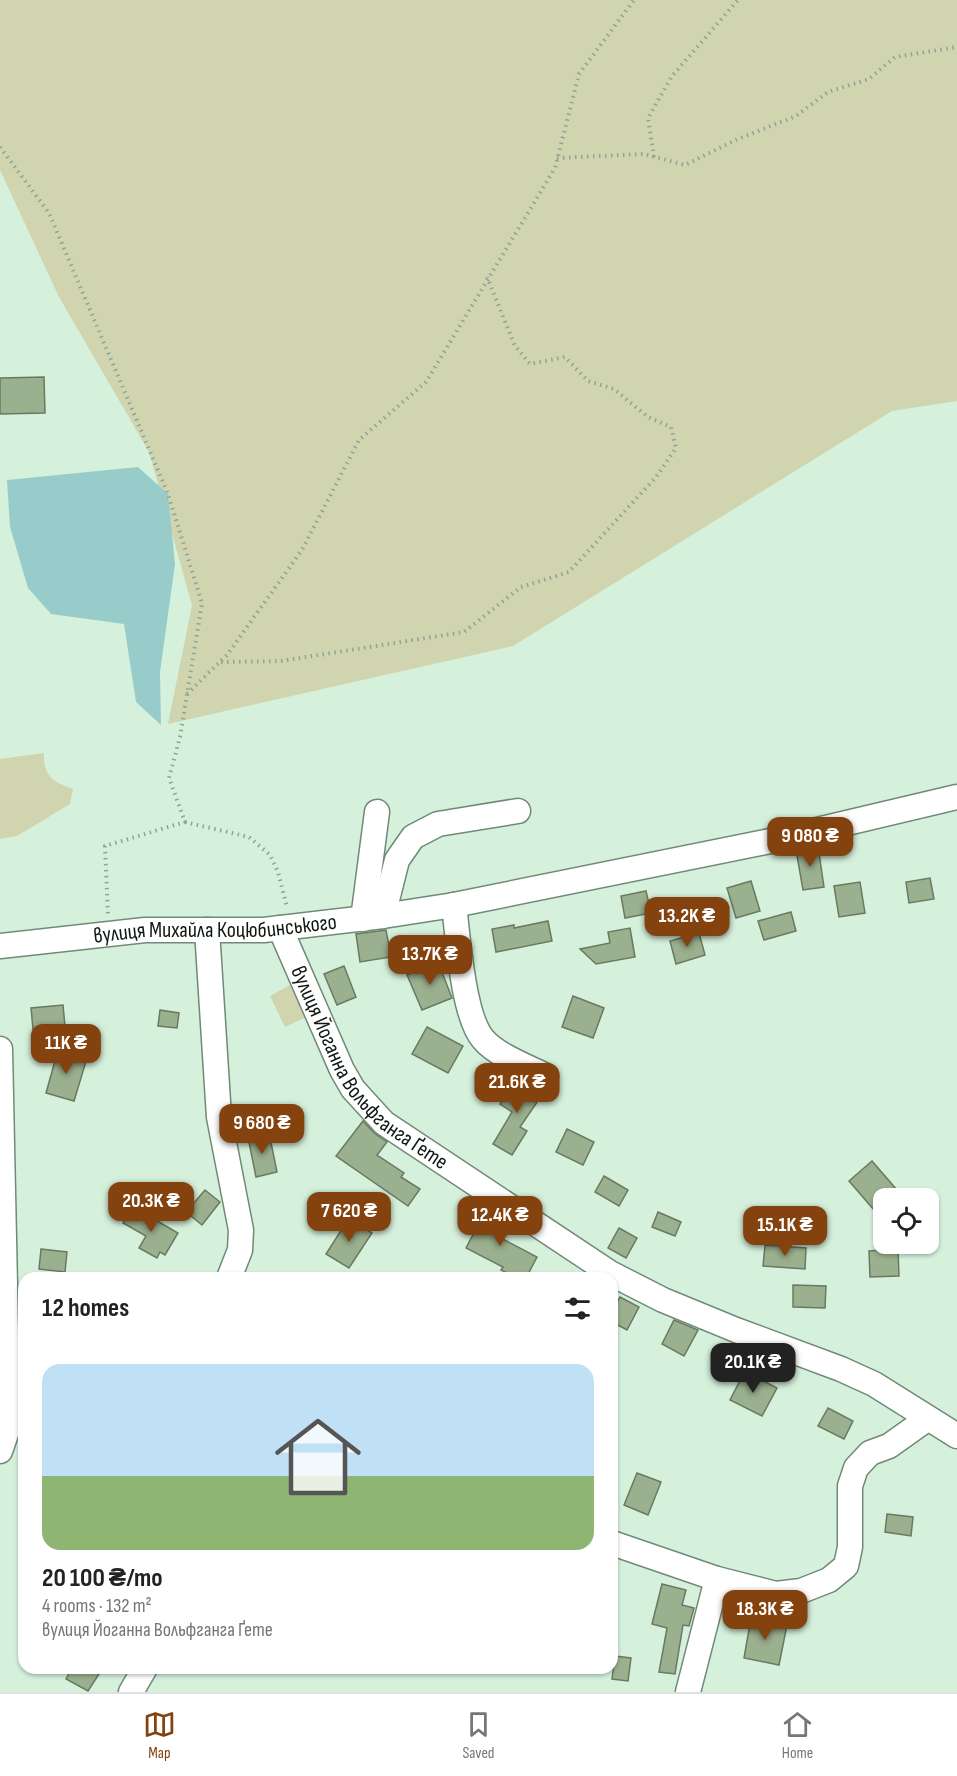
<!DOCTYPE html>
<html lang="en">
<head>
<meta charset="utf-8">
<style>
	body { margin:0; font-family:"Sofia Sans Condensed",sans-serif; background:#f6f6f6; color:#222; height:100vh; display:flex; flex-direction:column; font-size:22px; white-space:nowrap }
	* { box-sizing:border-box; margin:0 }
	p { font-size:20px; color:#767676 }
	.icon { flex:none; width:33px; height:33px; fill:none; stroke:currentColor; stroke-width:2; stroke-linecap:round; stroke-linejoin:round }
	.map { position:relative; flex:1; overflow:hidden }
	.details { position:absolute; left:18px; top:1272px; width:600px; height:402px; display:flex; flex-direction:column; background:#fff; border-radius:18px; box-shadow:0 2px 4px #0004 }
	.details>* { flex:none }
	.buttons { position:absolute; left:873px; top:1188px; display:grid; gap:12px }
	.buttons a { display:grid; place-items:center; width:66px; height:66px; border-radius:12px; background:#fff; box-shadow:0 2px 4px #0004; font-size:30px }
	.price { position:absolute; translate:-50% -51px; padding:0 14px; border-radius:12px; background:#84420f; color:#fff; font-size:20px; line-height:39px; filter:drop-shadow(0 2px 3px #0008) }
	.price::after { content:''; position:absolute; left:50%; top:36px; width:18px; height:14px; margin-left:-9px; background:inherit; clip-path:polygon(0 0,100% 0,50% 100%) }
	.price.selected { background:#222; color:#fff }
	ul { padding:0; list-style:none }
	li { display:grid; align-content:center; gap:12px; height:318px; padding:0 24px }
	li+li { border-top:2px solid #e0e0e0 }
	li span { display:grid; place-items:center; height:186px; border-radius:18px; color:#555 }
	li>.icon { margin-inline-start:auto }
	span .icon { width:108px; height:108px; fill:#fffc; stroke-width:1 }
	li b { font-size:26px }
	h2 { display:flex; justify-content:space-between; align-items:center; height:72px; padding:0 24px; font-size:26px }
	.tabs { display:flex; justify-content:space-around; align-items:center; height:84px; border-top:2px solid #e0e0e0; background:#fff; font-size:16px; color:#767676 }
	.tabs a { display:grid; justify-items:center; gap:3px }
	.tabs .selected { color:#84420f }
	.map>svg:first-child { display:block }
</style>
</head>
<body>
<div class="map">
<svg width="957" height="1692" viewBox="0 0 957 1692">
	<rect width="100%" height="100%" fill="#d5f1dc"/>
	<!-- green -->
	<g fill="#d0d5af">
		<polygon points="0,0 957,0 957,401 892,411 513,646 168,724 192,605 149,452 59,297 0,170"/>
		<path d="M44 753C43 776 53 782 73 789L70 804 17 836 0 839V759Z"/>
		<polygon points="290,985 306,1017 285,1027 270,996"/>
	</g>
	<!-- water -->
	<polygon fill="#98cccb" points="138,467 168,494 175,564 160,672 161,725 136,702 124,624 51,614 28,588 10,527 7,480"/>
	<!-- building -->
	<g fill="#9bb08e" stroke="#6a7961" stroke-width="1.5">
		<polygon points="44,377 45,413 0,414 0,378"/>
		<polygon points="818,846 824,887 803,890 796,850"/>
		<polygon points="930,878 934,899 909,903 906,882"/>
		<polygon points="751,881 760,911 736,918 727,888"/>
		<polygon points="860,882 865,913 839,917 834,886"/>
		<polygon points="646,891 651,913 625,918 621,896"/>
		<polygon points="791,912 796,931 764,940 758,921"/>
		<polygon points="548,921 552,941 496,952 492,929 514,925 514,928"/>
		<polygon points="630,928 635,957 596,964 580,949 610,943 608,932"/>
		<polygon points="386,930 391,957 360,962 356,934"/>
		<polygon points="699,933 705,955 676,964 670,941"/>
		<polygon points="438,962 452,998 422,1010 407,975"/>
		<polygon points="344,966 356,997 337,1005 324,974"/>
		<polygon points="573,996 604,1008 593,1038 562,1027"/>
		<polygon points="63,1005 65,1026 33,1029 31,1008"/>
		<polygon points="160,1010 179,1013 177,1028 158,1026"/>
		<polygon points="427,1027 463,1046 448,1073 412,1054"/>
		<polygon points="58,1050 87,1058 74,1101 46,1093"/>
		<polygon points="517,1078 544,1092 520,1127 527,1131 512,1155 493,1144 512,1112 500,1104"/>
		<polygon points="363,1121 374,1133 387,1142 377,1155 404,1173 401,1177 420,1189 408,1206 336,1156"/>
		<polygon points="567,1129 594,1142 583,1165 556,1152"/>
		<polygon points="269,1133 277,1172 256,1177 248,1137"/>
		<polygon points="872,1161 897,1190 887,1198 884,1198 884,1202 874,1210 849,1181"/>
		<polygon points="604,1176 628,1190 619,1206 595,1192"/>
		<polygon points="205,1190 220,1202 202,1225 186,1212"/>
		<polygon points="133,1207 178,1233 165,1255 160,1252 157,1258 139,1248 146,1236 123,1223"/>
		<polygon points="487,1208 506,1221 497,1236 537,1257 526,1278 517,1278 501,1270 503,1267 466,1248"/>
		<polygon points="658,1212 681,1222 675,1236 652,1227"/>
		<polygon points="349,1218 372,1233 349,1268 326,1254"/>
		<polygon points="619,1228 637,1238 626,1258 608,1248"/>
		<polygon points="765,1245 806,1248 805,1269 763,1266"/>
		<polygon points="41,1249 67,1252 65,1272 39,1269"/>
		<polygon points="898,1249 899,1276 870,1277 869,1251"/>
		<polygon points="793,1285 826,1286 825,1308 793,1307"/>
		<polygon points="620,1297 639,1307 627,1330 612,1322 612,1312"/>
		<polygon points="674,1320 698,1330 684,1356 662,1344"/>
		<polygon points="745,1371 777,1388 762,1416 730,1400"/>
		<polygon points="828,1408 853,1421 844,1439 818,1426"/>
		<polygon points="637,1473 661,1482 648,1515 624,1505"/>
		<polygon points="887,1514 913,1517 911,1536 885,1532"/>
		<polygon points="662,1584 686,1590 682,1605 694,1608 689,1626 683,1625 675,1674 659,1672 667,1628 652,1624"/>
		<polygon points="751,1618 787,1625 779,1665 744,1658"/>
		<polygon points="615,1656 631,1658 628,1681 612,1679"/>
		<polygon points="72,1668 88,1668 99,1674 88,1691 66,1679"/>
	</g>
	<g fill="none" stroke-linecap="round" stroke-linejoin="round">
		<!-- minor casing -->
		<g stroke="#708a77" stroke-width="27">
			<g id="minor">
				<path d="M454 905C458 937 463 1016 483 1039 496 1055 528 1067 546 1076"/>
				<polyline points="383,916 397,860 413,837 438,824 518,811"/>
				<polyline points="363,919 377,812"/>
				<path id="s1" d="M280 928 342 1070 353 1089 384 1123 610 1273 663 1300 736 1330 841 1369 874 1384 957 1436"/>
				<polyline points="207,930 219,1117 241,1230 240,1250 229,1278"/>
				<path id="s2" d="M0 946 145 930H264L383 916 454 905 775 840 957 797"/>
				<polyline points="0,1049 8,1428 0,1451"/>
				<polyline points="612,1543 717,1579 776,1594 801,1591 829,1580 846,1566 850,1547 850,1486 856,1468 870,1453 889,1446 927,1419"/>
				<polyline points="131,1692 145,1668"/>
				<polyline points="688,1692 717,1579"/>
			</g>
		</g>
		<!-- path -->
		<g stroke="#8ea494" stroke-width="4" stroke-dasharray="1.5 4.5" stroke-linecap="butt">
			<polyline points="0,147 49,213 168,494 202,603 180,737 169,778 185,822 105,846 108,915"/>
			<polyline points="654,157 648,118 672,76 738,0"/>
			<polyline points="557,158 644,154 685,165 738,139 796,116 828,92 869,79 895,57 957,47"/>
			<polyline points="221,662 281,661 464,632 521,587 569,572 656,477 676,448 671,427 648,417 614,389 588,381 565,357 530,364 515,346 487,277"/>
			<polyline points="187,694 227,655 302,550 359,440 426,382 555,168 579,74 634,0"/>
			<polyline points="185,822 249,837 270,855 278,872 287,907"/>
		</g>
		<!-- minor -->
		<use href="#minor" stroke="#fff" stroke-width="24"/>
	</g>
	<g text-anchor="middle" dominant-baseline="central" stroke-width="4.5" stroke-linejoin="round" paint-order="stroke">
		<!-- street labels -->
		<g font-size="22" fill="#0f1912" stroke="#fff">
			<text stroke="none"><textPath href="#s2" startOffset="216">вулиця Михайла Коцюбинського</textPath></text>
			<text stroke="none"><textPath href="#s1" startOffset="170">вулиця Йоганна Вольфганга Ґете</textPath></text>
		</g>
	</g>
</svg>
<div class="buttons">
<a><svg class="icon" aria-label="locate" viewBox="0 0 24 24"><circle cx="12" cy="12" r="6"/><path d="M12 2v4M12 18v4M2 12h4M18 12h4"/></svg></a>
</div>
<b class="price" style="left:810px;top:868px">9 080 ₴</b>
<b class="price" style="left:687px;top:948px">13.2K ₴</b>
<b class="price" style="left:430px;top:986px">13.7K ₴</b>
<b class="price" style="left:66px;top:1075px">11K ₴</b>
<b class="price" style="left:517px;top:1114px">21.6K ₴</b>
<b class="price" style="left:262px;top:1155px">9 680 ₴</b>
<b class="price" style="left:151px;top:1233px">20.3K ₴</b>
<b class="price" style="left:349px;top:1243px">7 620 ₴</b>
<b class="price" style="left:500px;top:1247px">12.4K ₴</b>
<b class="price" style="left:785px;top:1257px">15.1K ₴</b>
<b class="price selected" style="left:753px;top:1394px">20.1K ₴</b>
<b class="price" style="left:765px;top:1641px">18.3K ₴</b>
<section class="details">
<h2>12 homes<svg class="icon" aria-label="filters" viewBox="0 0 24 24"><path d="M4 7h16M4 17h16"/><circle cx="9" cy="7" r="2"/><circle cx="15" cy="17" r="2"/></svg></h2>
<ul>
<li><span style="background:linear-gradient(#bfe0f5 60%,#8fb573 0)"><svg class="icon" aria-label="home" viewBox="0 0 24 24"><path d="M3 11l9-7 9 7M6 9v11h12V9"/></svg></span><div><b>20 100 ₴/mo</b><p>4 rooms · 132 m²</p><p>вулиця Йоганна Вольфганга Ґете</p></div></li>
</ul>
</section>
</div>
<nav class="tabs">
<a class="selected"><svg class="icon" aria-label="map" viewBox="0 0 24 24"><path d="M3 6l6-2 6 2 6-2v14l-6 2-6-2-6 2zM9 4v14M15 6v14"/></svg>Map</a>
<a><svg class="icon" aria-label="saved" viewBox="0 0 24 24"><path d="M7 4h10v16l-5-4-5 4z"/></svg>Saved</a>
<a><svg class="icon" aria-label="home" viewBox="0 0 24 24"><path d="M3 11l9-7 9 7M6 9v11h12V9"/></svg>Home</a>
</nav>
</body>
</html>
